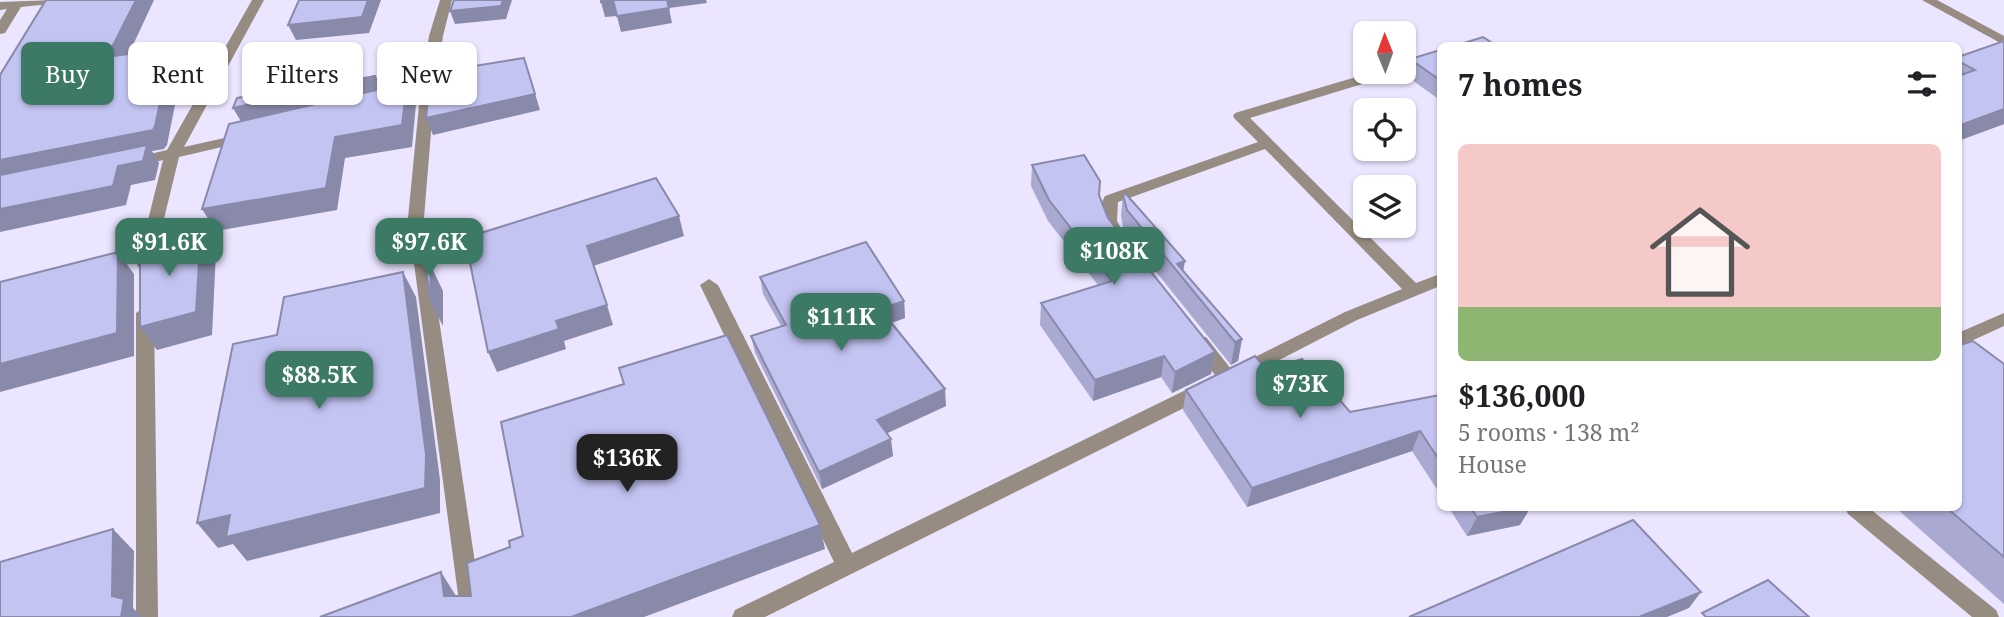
<!DOCTYPE html>
<html lang="en">
<head>
<meta charset="utf-8">
<style>
	body { margin:0; font-family:"Noto Serif",serif; background:#f2f2f2; color:#202124; height:100vh; display:flex; flex-direction:column; font-size:26px; white-space:nowrap }
	* { box-sizing:border-box; margin:0 }
	p { font-size:23px; color:#757577 }
	.icon { flex:none; width:38px; height:38px; fill:none; stroke:currentColor; stroke-width:2; stroke-linecap:round; stroke-linejoin:round }
	.map { position:relative; flex:1; overflow:hidden }
	.details { position:absolute; left:1437px; top:42px; width:525px; height:469px; display:flex; flex-direction:column; background:#fff; border-radius:10px; box-shadow:0 2px 5px #0004 }
	.details>* { flex:none }
	.hud { position:absolute; left:21px; top:42px; width:665px; height:63px; display:flex; gap:14px }
	.needle { width:46px; rotate:359deg }
	.buttons { position:absolute; left:1353px; top:21px; display:grid; gap:14px }
	.buttons a { display:grid; place-items:center; width:63px; height:63px; border-radius:10px; background:#fff; box-shadow:0 2px 5px #0004; font-size:35px }
	.price { position:absolute; translate:-50% -60px; padding:0 16px; border-radius:14px; background:#3d7a65; color:#fff; font-size:23px; line-height:46px; filter:drop-shadow(0 2px 4px #0008) }
	.price::after { content:''; position:absolute; left:50%; top:42px; width:21px; height:16px; margin-left:-10px; background:inherit; clip-path:polygon(0 0,100% 0,50% 100%) }
	.price.current { background:#222; color:#fff }
	ul { padding:0; list-style:none }
	li { display:grid; align-content:center; gap:14px; height:371px; padding:0 21px }
	li+li { border-top:2px solid #e0e0e0 }
	li span { display:grid; place-items:center; height:217px; border-radius:10px; color:#555 }
	li>.icon { margin-inline-start:auto }
	span .icon { width:126px; height:126px; fill:#fffc; stroke-width:1 }
	li b { font-size:30px }
	h2 { display:flex; justify-content:space-between; align-items:center; height:84px; padding:0 21px; font-size:30px }
	.chip { padding:0 24px; border-radius:10px; background:#fff; box-shadow:0 2px 5px #0004; font-size:24px; line-height:63px }
	.chip.current { background:#3d7a65; color:#fff }
	.map>svg:first-child { display:block }
</style>
</head>
<body>
<div class="map">
<svg width="2004" height="617" viewBox="0 0 2004 617">
	<rect width="100%" height="100%" fill="#ebe5ff"/>
	<g fill="none" stroke-linecap="round" stroke-linejoin="round">
		<!-- street -->
		<g fill="#968c81" fill-rule="evenodd">
			<polygon points="56,0 50,4 21,7 5,33 0,34 0,20 7,9 0,10 0,2"/>
			<polygon points="252,0 264,0 184,147 247,133 254,137 252,140 179,157 153,264 145,270 139,268 137,264 163,160 134,167 126,162 129,159 167,150"/>
			<polygon points="440,0 452,0 443,36 434,95 424,218 483,617 461,617 408,218 420,95 429,36"/>
			<polygon points="1922,0 1937,0 2004,36 2004,45"/>
			<polygon points="1440,51 1440,59 1404,71 1404,63"/>
			<path d="M1373 72H1394L1392 75 1250 118 1416 283 1440 274V286L1357 320 1246 377 1237 378 1235 383H1221L1194 347 1191 342 1194 337H1206L1231 369 1345 312 1402 289 1265 149 1118 202 1117 221 1127 240 1125 244H1113C1102 229 1095 213 1105 196L1258 142 1235 119 1233 116 1235 113Z"/>
			<polygon points="709,279 718,285 852,553 1198,384 1212,384 1214,389 1212,394 765,617 732,617 735,610 834,562 700,285"/>
			<polygon points="145,307 154,313 158,617 136,617 136,313"/>
			<polygon points="2004,313 2004,326 1958,347 1958,333"/>
			<polygon points="1845,508 1869,508 1996,610 1999,617 1972,617 1848,514"/>
		</g>
	</g>
	<!-- wall -->
	<g fill="#a9a9d1">
		<polygon points="2004,41 2004,124 1958,141 1958,57"/>
		<polygon points="1440,50 1440,100 1405,75 1410,59"/>
		<polygon points="1032,165 1099,195 1108,218 1215,352 1211,374 1172,393 1161,377 1093,401 1040,325 1041,303 1098,285 1048,221 1031,186"/>
		<polygon points="1123,195 1183,271 1242,339 1238,361 1231,365 1124,232 1121,216"/>
		<polygon points="760,277 904,301 905,318 891,323 946,406 887,433 893,456 822,489 755,353 751,336 781,326 763,294"/>
		<polygon points="2004,364 2004,604 1896,508 1958,508"/>
		<polygon points="1267,370 1329,393 1350,412 1440,395 1440,494 1412,451 1247,507 1183,410 1186,390"/>
		<polygon points="1449,508 1530,508 1520,525 1467,536"/>
	</g>
	<!-- shaded-wall -->
	<g fill="#8989aa">
		<polygon points="136,0 154,0 119,75 107,57"/>
		<polygon points="368,0 381,0 369,33 296,40 288,25"/>
		<polygon points="503,0 512,0 506,19 455,24 450,11"/>
		<polygon points="613,0 617,16 605,17 601,2"/>
		<polygon points="667,0 706,0 707,3 669,8 672,23 621,32 617,16"/>
		<polygon points="172,48 183,65 167,145 164,149 152,151 159,163 155,180 131,185 126,205 0,232 0,160"/>
		<polygon points="524,58 540,110 433,135 426,118"/>
		<polygon points="376,76 385,97 246,130 233,108"/>
		<polygon points="407,83 416,104 412,147 345,158 337,210 216,231 202,209 335,137"/>
		<polygon points="2004,109 2004,124 1958,141 1958,126"/>
		<polygon points="679,216 684,236 593,266 587,246"/>
		<polygon points="201,230 216,252 212,335 157,350 140,327"/>
		<polygon points="118,252 134,274 134,356 0,392 0,364"/>
		<polygon points="1185,261 1182,278 1177,264"/>
		<polygon points="431,266 443,291 443,326 430,301"/>
		<polygon points="403,272 416,297 440,480 440,513 247,561 233,544 218,548 197,523"/>
		<polygon points="904,301 905,318 882,326 880,309"/>
		<polygon points="607,305 613,325 564,341 566,349 497,372 488,352 556,321"/>
		<polygon points="1242,339 1238,361 1231,365 1235,342"/>
		<polygon points="1215,352 1211,374 1172,393 1175,372"/>
		<polygon points="1164,356 1161,377 1093,401 1095,380"/>
		<polygon points="945,389 946,406 879,437 877,420"/>
		<polygon points="1420,431 1412,451 1247,507 1252,488"/>
		<polygon points="891,439 893,456 822,489 819,472"/>
		<polygon points="1522,508 1530,508 1520,525 1467,536 1477,517"/>
		<polygon points="820,525 825,549 644,617 571,617"/>
		<polygon points="113,529 134,551 133,608 142,617 121,617 112,596"/>
		<polygon points="441,572 456,596 444,596"/>
		<polygon points="1701,592 1689,608 1667,617 1639,617"/>
	</g>
	<!-- building -->
	<g fill="#c4c4f3" stroke="#8989aa" stroke-width="2">
		<polygon points="46,0 136,0 107,57 172,48 155,126 153,130 0,160 0,75"/>
		<polygon points="299,0 368,0 362,17 288,25"/>
		<polygon points="454,0 503,0 501,6 450,11"/>
		<polygon points="601,0 667,0 669,8 617,16 613,0 601,2"/>
		<polygon points="1483,37 1497,46 1454,46"/>
		<polygon points="2004,41 2004,109 1958,126 1958,76 1975,70 1958,61 1958,57"/>
		<polygon points="1440,50 1440,80 1410,59"/>
		<polygon points="524,58 535,94 426,118 431,73"/>
		<polygon points="376,76 233,108 237,98"/>
		<polygon points="407,83 402,125 335,137 326,188 202,209 229,124"/>
		<polygon points="147,145 143,161 118,166 113,186 0,209 0,175"/>
		<polygon points="1084,155 1100,181 1099,195 1108,218 1215,352 1175,372 1164,356 1095,380 1041,303 1112,281 1049,200 1032,165"/>
		<polygon points="656,178 679,216 587,246 607,305 556,321 559,329 488,352 465,238"/>
		<polygon points="1126,194 1185,261 1177,264 1242,339 1235,342 1127,210 1123,195"/>
		<polygon points="201,230 196,312 140,327 140,245"/>
		<polygon points="866,242 904,301 880,309 945,389 877,420 891,439 819,472 751,336 786,325 760,277"/>
		<polygon points="118,252 117,333 0,364 0,282"/>
		<polygon points="431,266 430,301 426,267"/>
		<polygon points="403,272 426,455 425,488 226,537 230,515 197,523 233,344 277,335 284,297"/>
		<polygon points="727,335 820,525 571,617 320,617 441,572 444,596 471,596 467,563 510,547 509,541 523,536 501,422 624,384 619,368"/>
		<polygon points="1973,341 2004,364 2004,557 1947,508 1958,508 1958,344 1960,345"/>
		<polygon points="1255,356 1267,370 1302,359 1329,393 1333,392 1350,412 1440,395 1440,461 1420,431 1252,488 1186,390"/>
		<polygon points="1471,508 1522,508 1477,517"/>
		<polygon points="1633,520 1701,592 1639,617 1409,617"/>
		<polygon points="113,529 112,596 124,599 121,617 0,617 0,562"/>
		<polygon points="1768,580 1809,617 1706,617 1702,613"/>
	</g>
</svg>
<div class="buttons">
<a><svg class="needle" viewBox="-14 -14 28 28"><path d="M0-13l5 13h-10z" fill="#e53935"/><path d="M0 13l5-13h-10z" fill="#757577"/></svg></a>
<a><svg class="icon" aria-label="locate" viewBox="0 0 24 24"><circle cx="12" cy="12" r="6"/><path d="M12 2v4M12 18v4M2 12h4M18 12h4"/></svg></a>
<a><svg class="icon" aria-label="layers" viewBox="0 0 24 24"><path d="M12 4l9 5-9 5-9-5zM3 14l9 5 9-5"/></svg></a>
</div>
<b class="price" style="left:169px;top:278px">$91.6K</b>
<b class="price" style="left:429px;top:278px">$97.6K</b>
<b class="price" style="left:1114px;top:287px">$108K</b>
<b class="price" style="left:841px;top:353px">$111K</b>
<b class="price" style="left:319px;top:411px">$88.5K</b>
<b class="price" style="left:1300px;top:420px">$73K</b>
<b class="price current" style="left:627px;top:494px">$136K</b>
<div class="hud">
<a class="chip current">Buy</a>
<a class="chip">Rent</a>
<a class="chip">Filters</a>
<a class="chip">New</a>
</div>
<section class="details">
<h2>7 homes<svg class="icon" aria-label="filters" viewBox="0 0 24 24"><path d="M4 7h16M4 17h16"/><circle cx="9" cy="7" r="2"/><circle cx="15" cy="17" r="2"/></svg></h2>
<ul>
<li><span style="background:linear-gradient(#f6c9c9 75%,#8fb573 0)"><svg class="icon" aria-label="home" viewBox="0 0 24 24"><path d="M3 11l9-7 9 7M6 9v11h12V9"/></svg></span><div><b>$136,000</b><p>5 rooms · 138 m²</p><p>House</p></div></li>
</ul>
</section>
</div>
</body>
</html>
